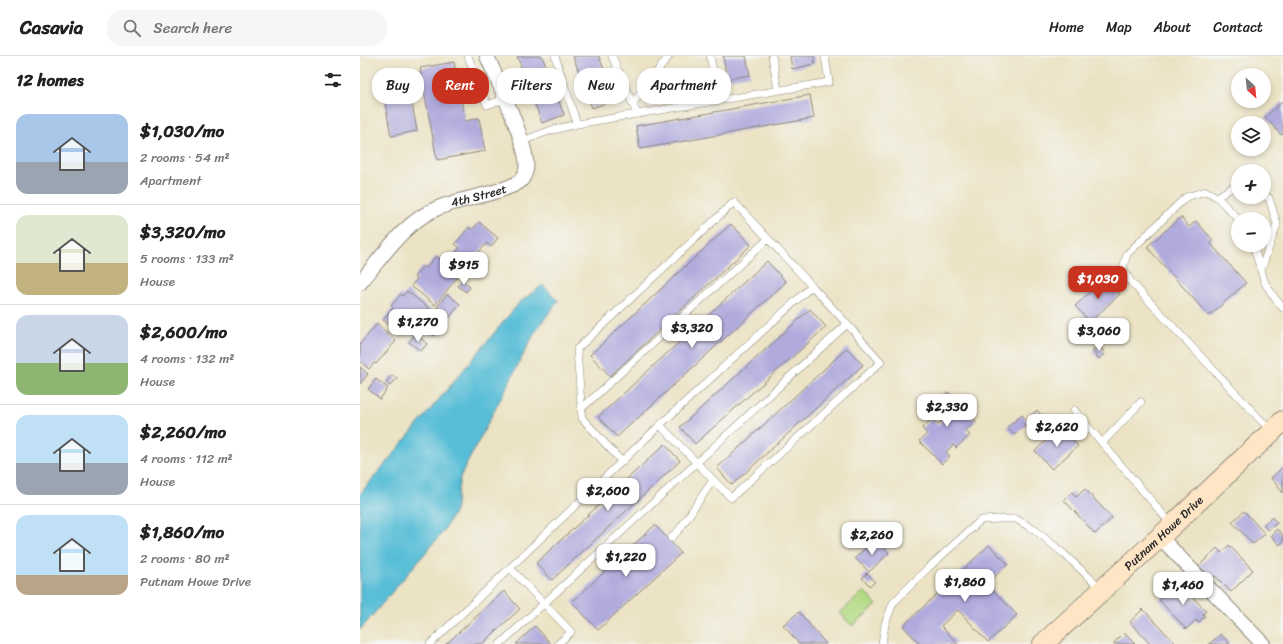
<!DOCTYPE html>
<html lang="en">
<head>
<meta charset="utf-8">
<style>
	body { margin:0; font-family:Sriracha,sans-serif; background:#f6f6f6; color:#222; height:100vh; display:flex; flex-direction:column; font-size:15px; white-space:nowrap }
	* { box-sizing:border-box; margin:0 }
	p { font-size:13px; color:#767676 }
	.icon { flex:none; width:22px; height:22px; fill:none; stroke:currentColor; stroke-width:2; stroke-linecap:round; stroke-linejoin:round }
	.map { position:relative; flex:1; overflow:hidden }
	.side { display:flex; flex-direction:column; background:#fff; width:360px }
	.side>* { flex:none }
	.banner { position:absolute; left:12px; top:12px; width:380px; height:36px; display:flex; gap:8px }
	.needle { width:26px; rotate:153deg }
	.tools { position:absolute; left:871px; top:12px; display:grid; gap:8px }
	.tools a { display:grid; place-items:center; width:40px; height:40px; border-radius:50%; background:#fff; box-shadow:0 2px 6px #0003; font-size:20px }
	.price { position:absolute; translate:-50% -34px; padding:0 9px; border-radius:8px; background:#fff; color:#222; font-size:13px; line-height:26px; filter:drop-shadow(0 1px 2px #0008) }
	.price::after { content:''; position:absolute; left:50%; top:24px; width:12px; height:9px; margin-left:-6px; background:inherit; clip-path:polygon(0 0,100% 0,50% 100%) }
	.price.active { background:#c8321e; color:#fff }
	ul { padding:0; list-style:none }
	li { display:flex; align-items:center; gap:12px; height:100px; padding:0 16px }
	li+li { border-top:1px solid #e0e0e0 }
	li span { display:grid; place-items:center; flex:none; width:112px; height:80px; border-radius:12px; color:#555 }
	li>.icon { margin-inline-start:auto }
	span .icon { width:48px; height:48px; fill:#fffc; stroke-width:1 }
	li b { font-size:17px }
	h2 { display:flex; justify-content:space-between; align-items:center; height:48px; padding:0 16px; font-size:17px }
	.pill { padding:0 14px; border-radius:16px; background:#fff; box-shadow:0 2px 6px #0003; font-size:14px; line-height:36px }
	.pill.active { background:#c8321e; color:#fff }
	header { display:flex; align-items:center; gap:24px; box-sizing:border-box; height:56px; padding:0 20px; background:#fff; border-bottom:1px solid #e0e0e0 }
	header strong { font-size:19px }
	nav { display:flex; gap:22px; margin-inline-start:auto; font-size:14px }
	.search { width:280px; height:36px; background:#f6f6f6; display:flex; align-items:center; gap:10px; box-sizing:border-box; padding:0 14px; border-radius:16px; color:#767676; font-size:15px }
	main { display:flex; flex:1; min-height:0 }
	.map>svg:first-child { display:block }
</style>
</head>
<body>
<header>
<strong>Casavia</strong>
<div class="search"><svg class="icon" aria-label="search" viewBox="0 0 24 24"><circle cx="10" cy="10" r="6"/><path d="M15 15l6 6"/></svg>Search here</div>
<nav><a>Home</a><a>Map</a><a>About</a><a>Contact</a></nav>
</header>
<main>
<section class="side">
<h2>12 homes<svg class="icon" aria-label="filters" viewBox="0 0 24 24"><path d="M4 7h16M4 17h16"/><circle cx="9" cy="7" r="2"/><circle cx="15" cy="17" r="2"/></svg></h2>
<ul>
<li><span style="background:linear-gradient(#a9c7e8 60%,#9aa5b1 0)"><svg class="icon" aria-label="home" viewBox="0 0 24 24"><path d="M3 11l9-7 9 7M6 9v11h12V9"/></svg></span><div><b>$1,030/mo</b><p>2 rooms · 54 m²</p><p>Apartment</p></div></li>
<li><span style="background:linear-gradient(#dfe7d0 60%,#c2b280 0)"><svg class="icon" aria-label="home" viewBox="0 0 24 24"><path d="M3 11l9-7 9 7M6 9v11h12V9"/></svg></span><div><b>$3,320/mo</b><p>5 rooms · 133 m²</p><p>House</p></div></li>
<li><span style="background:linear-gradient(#c9d6e8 60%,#8fb573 0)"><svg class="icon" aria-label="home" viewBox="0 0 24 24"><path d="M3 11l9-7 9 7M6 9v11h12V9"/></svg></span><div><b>$2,600/mo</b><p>4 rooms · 132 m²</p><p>House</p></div></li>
<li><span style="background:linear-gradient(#bfe0f5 60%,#9aa5b1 0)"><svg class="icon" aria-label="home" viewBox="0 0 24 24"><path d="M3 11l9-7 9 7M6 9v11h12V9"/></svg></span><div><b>$2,260/mo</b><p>4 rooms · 112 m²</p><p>House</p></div></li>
<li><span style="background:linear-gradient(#bfe0f5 75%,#b9a48a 0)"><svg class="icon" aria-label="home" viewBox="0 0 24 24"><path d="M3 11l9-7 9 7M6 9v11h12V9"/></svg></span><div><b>$1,860/mo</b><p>2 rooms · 80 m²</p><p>Putnam Howe Drive</p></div></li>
</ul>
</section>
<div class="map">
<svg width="923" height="588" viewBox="0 0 923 588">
	<rect width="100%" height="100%" fill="#f6f6f2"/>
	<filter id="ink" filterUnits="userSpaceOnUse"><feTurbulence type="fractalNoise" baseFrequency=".025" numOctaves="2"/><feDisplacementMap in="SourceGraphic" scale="8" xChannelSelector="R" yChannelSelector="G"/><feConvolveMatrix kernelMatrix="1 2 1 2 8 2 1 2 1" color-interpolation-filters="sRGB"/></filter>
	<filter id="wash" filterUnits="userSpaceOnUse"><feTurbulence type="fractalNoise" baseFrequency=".012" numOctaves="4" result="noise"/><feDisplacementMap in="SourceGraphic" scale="16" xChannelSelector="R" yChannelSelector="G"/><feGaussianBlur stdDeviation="0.9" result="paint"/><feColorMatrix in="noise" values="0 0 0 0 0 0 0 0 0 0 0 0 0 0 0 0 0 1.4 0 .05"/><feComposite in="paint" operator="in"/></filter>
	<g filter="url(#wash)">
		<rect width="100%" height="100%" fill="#ece3c5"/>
		<!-- green -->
		<polygon fill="#b3da84" stroke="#6f8258" points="504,535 517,549 492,570 480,557"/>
		<!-- water -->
		<polygon fill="#59bed7" stroke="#427481" points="183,229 198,245 175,276 100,421 95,455 82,477 0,574 0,438 160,246"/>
		<g id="blocks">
			<!-- building -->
			<g fill="#b0aadd">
				<polygon points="157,0 182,0 204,59 182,67"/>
				<polygon points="213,0 239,0 255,44 232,52"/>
				<polygon points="363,0 386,0 390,19 367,23"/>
				<polygon points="430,0 454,0 455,8 432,13"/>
				<polygon points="94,6 105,65 119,62 125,95 77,104 60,12"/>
				<polygon points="46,14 57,75 31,80 20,19"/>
				<polygon points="450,39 454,62 280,93 276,70"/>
				<polygon points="923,45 923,78 921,79 905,61"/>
				<polygon points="821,161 829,171 836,165 853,184 850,187 886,227 849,260 787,191"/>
				<polygon points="119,166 138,182 131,191 127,187 106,211 93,199 100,192 95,188 109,171 112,174"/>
				<polygon points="371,168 391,189 250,320 230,299"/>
				<polygon points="76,200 93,214 90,217 97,222 75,249 51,230 57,223 54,221 63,210 66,212"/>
				<polygon points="407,205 426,226 257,381 238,361"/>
				<polygon points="745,222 760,238 730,266 715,250"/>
				<polygon points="103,225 110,231 106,236 98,230"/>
				<polygon points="47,235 71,254 55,274 50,270 42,279 23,264 33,252 31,250 41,238 43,240"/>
				<polygon points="87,238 100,248 90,261 77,251"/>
				<polygon points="450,253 466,271 335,388 320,371"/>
				<polygon points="74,255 86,265 74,280 62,269"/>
				<polygon points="17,268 36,285 16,308 14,307 9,313 0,305 0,288"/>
				<polygon points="56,278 67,288 61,295 49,286"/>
				<polygon points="739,290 745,297 739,303 732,295"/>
				<polygon points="487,292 503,309 372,429 357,412"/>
				<polygon points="0,311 8,318 0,328"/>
				<polygon points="32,319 37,323 30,330 26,326"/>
				<polygon points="16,323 28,332 20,343 8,333"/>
				<polygon points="588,336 616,365 605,375 610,379 596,392 593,389 586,396 590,400 582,408 559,385 567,378 562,372 572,363 577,369 582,365 570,352"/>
				<polygon points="677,354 681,359 675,364 671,359"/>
				<polygon points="662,359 669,367 654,379 647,371"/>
				<polygon points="701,371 718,390 692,413 675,395"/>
				<polygon points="305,388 320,405 192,524 176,507"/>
				<polygon points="923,411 923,437 911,422"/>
				<polygon points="725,433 752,462 735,478 704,444 712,436 716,441"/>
				<polygon points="884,455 905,478 893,488 872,466"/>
				<polygon points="912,461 917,467 908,474 903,469"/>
				<polygon points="295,469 321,497 238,574 212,546"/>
				<polygon points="917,473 923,480 923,486 919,489 911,479"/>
				<polygon points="515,483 529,497 509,516 495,502"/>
				<polygon points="629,489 648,508 627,528 657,559 628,586 598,554 581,570 598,588 560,588 543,570"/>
				<polygon points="869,489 893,514 871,536 855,520 852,523 839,510 857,492 861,497"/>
				<polygon points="507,517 515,526 510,530 502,522"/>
				<polygon points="819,527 846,555 843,558 845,560 838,567 836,564 826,573 799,544"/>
				<polygon points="144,535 160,553 122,588 86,588"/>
				<polygon points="783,553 816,588 790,588 770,566"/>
				<polygon points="439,556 466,588 439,588 423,569"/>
				<polygon points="175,570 191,588 156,588"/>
				<polygon points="764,577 775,588 753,588"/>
				<polygon points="861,578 870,588 849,588"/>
			</g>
		</g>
	</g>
	<g filter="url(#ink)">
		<use href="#blocks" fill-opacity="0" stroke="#8c8778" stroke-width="1"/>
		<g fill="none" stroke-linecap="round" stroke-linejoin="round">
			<!-- lane casing -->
			<g stroke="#8c8778" stroke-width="8">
				<g id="lane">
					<polyline points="108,0 127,49 145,43"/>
					<polyline points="195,0 217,68"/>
					<polyline points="252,0 277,58"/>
					<polyline points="350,0 359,44"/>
					<polyline points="412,0 418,34"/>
					<polyline points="273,47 309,0"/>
					<polyline points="162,85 189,75 217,68 469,26 465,0"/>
					<polyline points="857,141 878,128"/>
					<polyline points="878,163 857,141 846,135 826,141 767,198 763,212 771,226 911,375"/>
					<polyline points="893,189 905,227 914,241 923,252"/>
					<polyline points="901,214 917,168 909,142 904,140"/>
					<polyline points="222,352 408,183"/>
					<polyline points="714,354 812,469"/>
					<polyline points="300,369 371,442 521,306 487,268"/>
					<polyline points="742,387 781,346"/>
					<polyline points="262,406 222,362 217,293 374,146 452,230"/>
					<polyline points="311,482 319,474 353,424"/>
					<polyline points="150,512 211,576 198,588"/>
					<polyline points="70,588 300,369 452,230 487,268 140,588"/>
					<polyline points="522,588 525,568 533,547 568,512 621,464 640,463 656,463 675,474 704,498 742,533"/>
				</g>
			</g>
			<!-- street casing -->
			<g stroke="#8c8778" stroke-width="16">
				<g id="street">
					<path id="s1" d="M0 227C23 200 45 165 78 152 95 145 113 142 131 137 140 134 150 132 159 126 163 123 165 118 166 114 171 95 136 21 127 0"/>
					<polyline points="800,481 903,588"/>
				</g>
			</g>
			<!-- secondary casing -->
			<g stroke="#8c8778" stroke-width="22">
				<g id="secondary">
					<path id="s2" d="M683 588 800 481 923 365"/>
				</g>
			</g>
			<!-- lane -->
			<use href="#lane" stroke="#fff" stroke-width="7"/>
			<!-- street -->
			<use href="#street" stroke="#fff" stroke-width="14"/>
			<!-- secondary -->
			<use href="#secondary" stroke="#fee5c5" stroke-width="20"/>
		</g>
	</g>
	<g text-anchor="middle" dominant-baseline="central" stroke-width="3" stroke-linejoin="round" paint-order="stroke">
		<!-- street labels -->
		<g font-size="12" fill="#2b2b2b" stroke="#f6f6f2">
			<text stroke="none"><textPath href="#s1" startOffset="152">4th Street</textPath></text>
			<text stroke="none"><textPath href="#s2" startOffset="164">Putnam Howe Drive</textPath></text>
		</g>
	</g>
</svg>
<div class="tools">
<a><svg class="needle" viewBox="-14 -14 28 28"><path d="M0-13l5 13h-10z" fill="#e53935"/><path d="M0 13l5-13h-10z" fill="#767676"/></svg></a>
<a><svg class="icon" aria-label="layers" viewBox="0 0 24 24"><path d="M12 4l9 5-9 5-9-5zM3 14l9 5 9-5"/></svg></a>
<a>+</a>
<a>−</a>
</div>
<b class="price" style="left:104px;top:230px">$915</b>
<b class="price active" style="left:738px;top:244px">$1,030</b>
<b class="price" style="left:58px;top:287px">$1,270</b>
<b class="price" style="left:332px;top:293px">$3,320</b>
<b class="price" style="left:739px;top:296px">$3,060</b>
<b class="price" style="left:587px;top:372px">$2,330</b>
<b class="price" style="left:697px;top:392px">$2,620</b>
<b class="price" style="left:248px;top:456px">$2,600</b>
<b class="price" style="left:512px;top:500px">$2,260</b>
<b class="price" style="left:266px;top:522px">$1,220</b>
<b class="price" style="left:605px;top:547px">$1,860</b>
<b class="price" style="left:823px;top:550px">$1,460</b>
<div class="banner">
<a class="pill">Buy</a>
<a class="pill active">Rent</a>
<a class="pill">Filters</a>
<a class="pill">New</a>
<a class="pill">Apartment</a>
</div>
</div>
</main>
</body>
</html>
